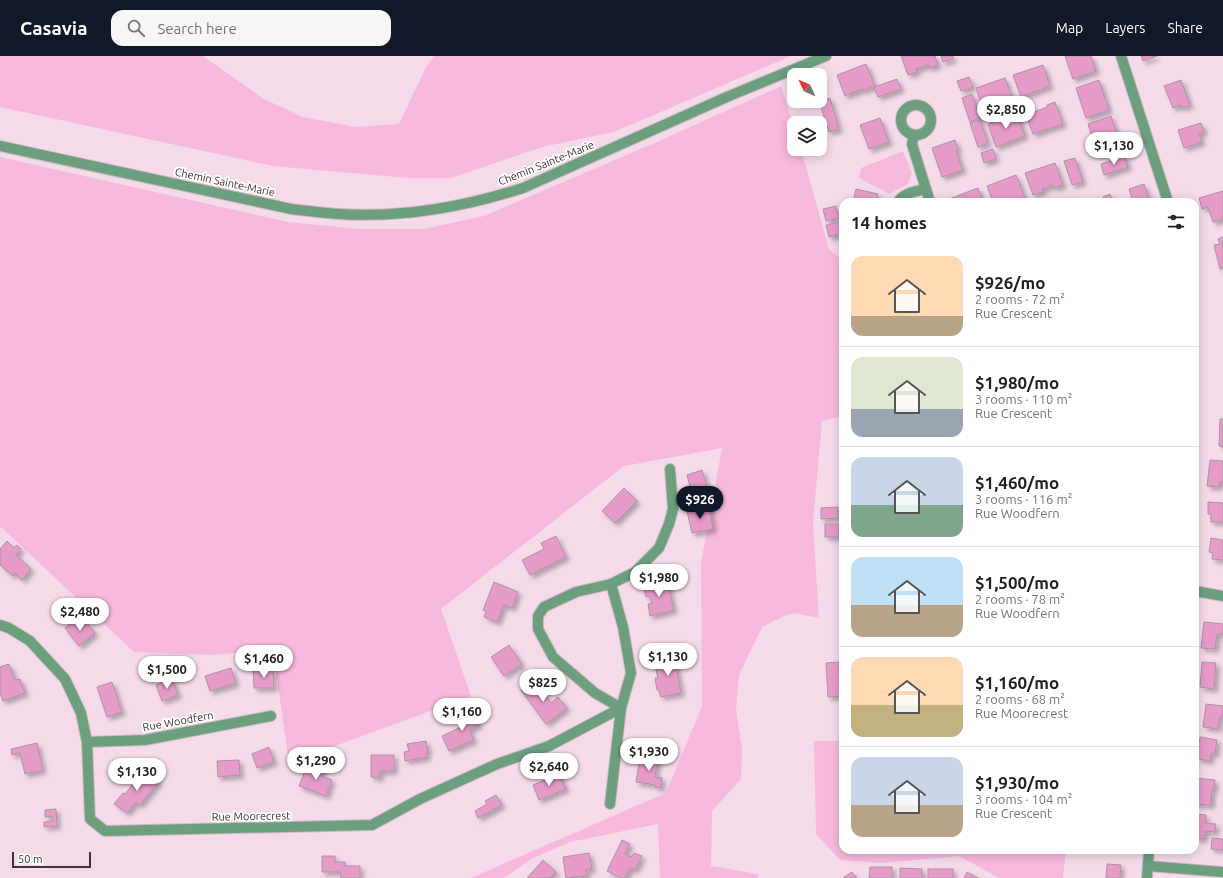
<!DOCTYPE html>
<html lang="en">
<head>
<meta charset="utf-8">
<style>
	body { margin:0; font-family:Ubuntu,sans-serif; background:#f6f6f6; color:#202124; height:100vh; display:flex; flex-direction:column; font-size:15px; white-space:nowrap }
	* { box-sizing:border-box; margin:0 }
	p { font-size:13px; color:#757577 }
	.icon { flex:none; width:22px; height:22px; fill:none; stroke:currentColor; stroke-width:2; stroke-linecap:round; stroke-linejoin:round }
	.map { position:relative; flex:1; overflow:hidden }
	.side { position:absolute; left:839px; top:142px; width:360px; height:656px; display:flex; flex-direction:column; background:#fff; border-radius:12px; box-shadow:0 2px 10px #0003 }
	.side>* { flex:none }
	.needle { width:26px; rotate:314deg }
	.controls { position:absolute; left:787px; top:12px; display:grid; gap:8px }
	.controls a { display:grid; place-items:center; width:40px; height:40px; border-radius:8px; background:#fff; box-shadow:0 2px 10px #0003; font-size:20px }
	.scale { position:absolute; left:12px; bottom:10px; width:79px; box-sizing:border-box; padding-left:4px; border:2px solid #3d3338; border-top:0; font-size:11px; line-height:14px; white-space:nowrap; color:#3d3338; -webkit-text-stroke:3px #fff; paint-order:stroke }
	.price { position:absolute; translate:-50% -34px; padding:0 9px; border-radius:14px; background:#fff; color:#222; font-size:13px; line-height:26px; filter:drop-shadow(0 1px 2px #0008) }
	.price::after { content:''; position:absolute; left:50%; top:24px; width:12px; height:9px; margin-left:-6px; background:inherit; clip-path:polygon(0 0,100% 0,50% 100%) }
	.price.current { background:#111827; color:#fff }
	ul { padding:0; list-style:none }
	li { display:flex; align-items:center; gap:12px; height:100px; padding:0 12px }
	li+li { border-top:1px solid #e0e0e0 }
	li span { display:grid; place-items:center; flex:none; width:112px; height:80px; border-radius:12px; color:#555 }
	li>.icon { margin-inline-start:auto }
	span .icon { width:48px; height:48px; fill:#fffc; stroke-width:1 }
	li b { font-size:17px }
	h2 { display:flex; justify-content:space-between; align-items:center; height:48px; padding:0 12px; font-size:17px }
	header { display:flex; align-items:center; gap:24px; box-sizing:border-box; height:56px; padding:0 20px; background:#111827; color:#fff }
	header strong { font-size:19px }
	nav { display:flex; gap:22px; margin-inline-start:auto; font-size:14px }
	.search { width:280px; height:36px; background:#f6f6f6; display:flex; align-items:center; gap:10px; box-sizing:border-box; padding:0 14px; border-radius:12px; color:#757577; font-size:15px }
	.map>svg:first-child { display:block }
</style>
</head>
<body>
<header>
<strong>Casavia</strong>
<div class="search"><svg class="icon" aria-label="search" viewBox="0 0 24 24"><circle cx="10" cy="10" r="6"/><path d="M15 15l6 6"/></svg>Search here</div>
<nav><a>Map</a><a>Layers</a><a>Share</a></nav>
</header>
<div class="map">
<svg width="1223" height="822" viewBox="0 0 1223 822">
	<defs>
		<filter id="shadow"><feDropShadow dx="3.5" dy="3.5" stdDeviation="2" flood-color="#0004"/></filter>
	</defs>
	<rect width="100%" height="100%" fill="#f5dbea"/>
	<!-- green -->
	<g fill="#f7b9dd">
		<polygon points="0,0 203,0 264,43 303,61 355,71 399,68 426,11 434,0 791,0 614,76 542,91 452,122 407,122 273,110 0,51"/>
		<polygon points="781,30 794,71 794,93 801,93 829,193 843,205 843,360 822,365 813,467 819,562 794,557 784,560 762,571 739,619 736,653 742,694 741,723 712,755 711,810 758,818 759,822 660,822 658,768 570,786 533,802 504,822 471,822 666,737 702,650 701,507 722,392 624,410 441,553 471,640 289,707 273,594 211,599 134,596 2,472 0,472 0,101 288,166 360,173 424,173 484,160 659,85"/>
		<polygon points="903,95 912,117 908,128 889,138 859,122 861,112"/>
		<polygon points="814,685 843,685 843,794 1066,794 1063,822 999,822 959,800 882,807 840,804 816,778"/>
	</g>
	<!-- building -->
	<g fill="#e79bc9" stroke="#ad94a2" filter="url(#shadow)">
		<polygon points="901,0 935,0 938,9 929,12 928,9 916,13 917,16 908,19"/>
		<polygon points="941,0 954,0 953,1 953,3 943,6"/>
		<polygon points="1065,0 1091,0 1096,15 1073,23"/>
		<polygon points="1141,0 1157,0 1143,5"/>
		<polygon points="866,8 875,30 862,35 862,33 845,40 837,19"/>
		<polygon points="1043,9 1050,30 1021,41 1013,19"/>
		<polygon points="969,21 973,31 961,35 957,25"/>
		<polygon points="1005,22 1013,44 1004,47 1003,44 992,47 993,50 983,53 976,32"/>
		<polygon points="897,23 901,33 878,41 874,31"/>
		<polygon points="1099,24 1109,54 1086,62 1076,32"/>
		<polygon points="1181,24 1190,49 1182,52 1181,49 1173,52 1164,30"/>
		<polygon points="972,38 980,62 970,66 962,42"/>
		<polygon points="830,42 839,73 829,76 819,45"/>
		<polygon points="1055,46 1063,68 1033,78 1026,59 1047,51 1047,49"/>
		<polygon points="1017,57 1025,80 996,91 988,68"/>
		<polygon points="1111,60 1121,90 1098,98 1088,68"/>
		<polygon points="812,61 814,67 798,67"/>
		<polygon points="880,62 889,86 869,93 860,69"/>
		<polygon points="980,64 988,87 978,91 970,67"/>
		<polygon points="1201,67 1204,76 1199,78 1202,86 1184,92 1178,74"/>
		<polygon points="955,84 958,94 956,95 963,114 942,121 932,92"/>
		<polygon points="993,93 996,103 984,107 981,97"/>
		<polygon points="1125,100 1128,111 1104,119 1101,108"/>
		<polygon points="1075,102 1083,126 1072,129 1064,105"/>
		<polygon points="1055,107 1063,129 1054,132 1053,129 1042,133 1043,136 1033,139 1025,117"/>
		<polygon points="1016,119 1025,142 1016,145 1014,142 1003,146 993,146 987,130"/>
		<polygon points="1144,128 1150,146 1133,146 1129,133"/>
		<polygon points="978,132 983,146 950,146 949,143"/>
		<polygon points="856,133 878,138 876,146 853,146"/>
		<polygon points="1223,135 1223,163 1213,166 1208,151 1202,153 1199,142"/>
		<polygon points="1110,138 1113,146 1096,146 1104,143 1103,141"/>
		<polygon points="836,150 839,162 826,165 823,153"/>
		<polygon points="839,166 842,178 829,181 826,169"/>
		<polygon points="1223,181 1223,212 1220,213 1214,189 1220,188 1218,183"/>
		<polygon points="1220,363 1223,363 1223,391 1219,390"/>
		<polygon points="1210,404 1223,405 1223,426 1219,426 1219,431 1207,430"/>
		<polygon points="702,414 708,433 697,436 695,430 690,431 687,419"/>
		<polygon points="624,432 637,445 615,467 602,455"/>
		<polygon points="1208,446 1223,447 1223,466 1211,466 1211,458 1208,458"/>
		<polygon points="709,450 713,473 692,477 687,455"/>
		<polygon points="838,451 838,462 821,463 821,452"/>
		<rect x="825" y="468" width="14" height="13"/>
		<polygon points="556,480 566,501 530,519 522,504 544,493 541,487"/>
		<polygon points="1211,482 1223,484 1223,504 1212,503 1213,497 1209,496"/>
		<polygon points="7,485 14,492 17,489 21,493 16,499 31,513 22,524 15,517 13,520 0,509 0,493"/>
		<polygon points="667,524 674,554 650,560 648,548 652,547 650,540 646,541 643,529"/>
		<polygon points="494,526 518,536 512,552 504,549 497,566 484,561 486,555 483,554"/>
		<polygon points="77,563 83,571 87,567 95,577 79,590 65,572"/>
		<polygon points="1204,566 1223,568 1223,578 1217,578 1215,593 1201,592"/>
		<polygon points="509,589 522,608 504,620 491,601"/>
		<polygon points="674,598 681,637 661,641 659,634 657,634 655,622 658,622 655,610 664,609 662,600"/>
		<polygon points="839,606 841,640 828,641 826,607"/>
		<polygon points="1202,606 1216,607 1214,633 1200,631"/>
		<polygon points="9,608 15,624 20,623 25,637 3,645 0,637 0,611"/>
		<polygon points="231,612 236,627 210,635 205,620"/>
		<polygon points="273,613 274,632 254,632 253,614"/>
		<polygon points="172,622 178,639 162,645 156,629"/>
		<polygon points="533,625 551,647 558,641 567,652 546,668 521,634"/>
		<polygon points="112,626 122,656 107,661 97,631"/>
		<polygon points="1206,648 1223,650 1223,661 1220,660 1218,673 1203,671"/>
		<polygon points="472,654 479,669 469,674 474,684 449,695 442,680 463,670 459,661"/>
		<polygon points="1200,681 1217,684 1215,698 1211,697 1210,705 1197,703"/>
		<polygon points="426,685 428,696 426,696 427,701 405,705 404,696 409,695 407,688"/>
		<polygon points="37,687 43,714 25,718 20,697 12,699 11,693"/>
		<polygon points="269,691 274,706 257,712 252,698"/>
		<polygon points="371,699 394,699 394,715 380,715 380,722 371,721"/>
		<polygon points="643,700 658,702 655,721 662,722 661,732 655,731 655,729 636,726 639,707 641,707"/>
		<polygon points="239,704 240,719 218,721 217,705"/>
		<polygon points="318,709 324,711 321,720 332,724 326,740 299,730 307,710 317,713"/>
		<polygon points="147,715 159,725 140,749 136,746 127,757 114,748 123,737 125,738 136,724 138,726"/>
		<polygon points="559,718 566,733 539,744 533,729"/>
		<polygon points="1195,722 1215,724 1214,733 1212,733 1211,749 1195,748"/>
		<polygon points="496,739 502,749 478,762 475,755 487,748 485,745"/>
		<polygon points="56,753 57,770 44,771 44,766 52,765 52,760 45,761 45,754"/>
		<polygon points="1195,758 1206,759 1205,767 1216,768 1215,776 1205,775 1204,783 1195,782"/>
		<polygon points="1212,782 1223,783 1223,794 1211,793"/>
		<polygon points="622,784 630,788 625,798 631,801 634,797 642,800 635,814 630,812 625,822 621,822 607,815"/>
		<polygon points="589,797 592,813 586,814 587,820 566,822 563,801"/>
		<polygon points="322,800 335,800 335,806 345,806 345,810 360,810 360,822 341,822 340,816 322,816"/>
		<polygon points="543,804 556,816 550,822 527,822"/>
		<polygon points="1107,808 1121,809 1120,822 1106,822"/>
		<polygon points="870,811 892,811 892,822 869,822"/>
		<polygon points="900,812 922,813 922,822 900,822"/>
		<rect x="928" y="813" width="25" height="9"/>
		<polygon points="852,816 857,822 843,822"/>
		<polygon points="967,816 978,822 964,822"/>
	</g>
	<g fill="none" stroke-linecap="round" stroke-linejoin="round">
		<!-- minor casing -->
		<g stroke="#d0b9c6" stroke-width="12">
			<g id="minor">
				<polyline points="1121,0 1168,146"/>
				<circle cx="916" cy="64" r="15"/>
				<polyline points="914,79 912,88 930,146"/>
				<path d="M0 90 291 153C307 155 323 157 339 158 401 162 464 151 523 132L729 40 826 0"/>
				<path d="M898 146C903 137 917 135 926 133"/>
				<polyline points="611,528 635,516 659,492 669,468 673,453 670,413"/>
				<polyline points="1195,535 1223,540"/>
				<polyline points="0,569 9,572 30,585 65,623 81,657 87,686 90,763 105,775 372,769 420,743 497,708 549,690 621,652"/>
				<polyline points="87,686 145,684 271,660"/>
				<polyline points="610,748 621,652 631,617 623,571 611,528 576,536 544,551 538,560 538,573 553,601 595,637 621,652"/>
				<polyline points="1148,810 1223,816"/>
				<polyline points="1147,822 1149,794"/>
			</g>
		</g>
		<!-- minor -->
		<use href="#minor" stroke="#6b9f7e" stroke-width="10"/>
	</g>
	<g text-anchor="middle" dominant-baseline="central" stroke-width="3.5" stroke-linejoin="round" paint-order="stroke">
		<!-- street labels -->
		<g font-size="11" fill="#3d3338" stroke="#fff">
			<text transform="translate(546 107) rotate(-22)">Chemin Sainte-Marie</text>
			<text transform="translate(225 126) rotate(12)">Chemin Sainte-Marie</text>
			<text transform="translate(178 665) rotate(-10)">Rue Woodfern</text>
			<text transform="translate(251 760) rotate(-1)">Rue Moorecrest</text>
		</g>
	</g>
</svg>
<div class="controls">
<a><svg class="needle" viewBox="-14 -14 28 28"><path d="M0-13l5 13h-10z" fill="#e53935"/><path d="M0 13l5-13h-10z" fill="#757577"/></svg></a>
<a><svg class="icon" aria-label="layers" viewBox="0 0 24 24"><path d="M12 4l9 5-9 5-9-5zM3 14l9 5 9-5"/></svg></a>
</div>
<div class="scale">50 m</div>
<b class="price" style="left:1006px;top:74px">$2,850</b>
<b class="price" style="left:1114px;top:110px">$1,130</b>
<b class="price current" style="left:700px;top:464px">$926</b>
<b class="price" style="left:659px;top:542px">$1,980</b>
<b class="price" style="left:80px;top:576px">$2,480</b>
<b class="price" style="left:668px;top:621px">$1,130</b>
<b class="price" style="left:264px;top:623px">$1,460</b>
<b class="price" style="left:167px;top:634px">$1,500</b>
<b class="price" style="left:543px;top:647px">$825</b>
<b class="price" style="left:462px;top:676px">$1,160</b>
<b class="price" style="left:649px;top:716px">$1,930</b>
<b class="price" style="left:316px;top:725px">$1,290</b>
<b class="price" style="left:549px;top:731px">$2,640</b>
<b class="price" style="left:137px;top:736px">$1,130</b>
<section class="side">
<h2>14 homes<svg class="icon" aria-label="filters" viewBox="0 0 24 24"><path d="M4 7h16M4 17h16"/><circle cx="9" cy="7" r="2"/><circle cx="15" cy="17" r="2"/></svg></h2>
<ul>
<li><span style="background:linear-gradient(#ffd9b3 75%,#b9a48a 0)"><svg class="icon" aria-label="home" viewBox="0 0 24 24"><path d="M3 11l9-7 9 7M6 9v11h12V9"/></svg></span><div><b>$926/mo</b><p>2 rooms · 72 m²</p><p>Rue Crescent</p></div></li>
<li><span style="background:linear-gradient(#dfe7d0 65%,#9aa5b1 0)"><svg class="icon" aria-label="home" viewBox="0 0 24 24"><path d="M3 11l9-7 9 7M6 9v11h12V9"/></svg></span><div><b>$1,980/mo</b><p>3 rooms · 110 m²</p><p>Rue Crescent</p></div></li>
<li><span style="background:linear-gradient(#c9d6e8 60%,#7fa58c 0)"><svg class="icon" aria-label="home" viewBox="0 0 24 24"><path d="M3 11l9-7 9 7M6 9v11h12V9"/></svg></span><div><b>$1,460/mo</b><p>3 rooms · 116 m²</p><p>Rue Woodfern</p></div></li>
<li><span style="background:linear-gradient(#bfe0f5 60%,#b9a48a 0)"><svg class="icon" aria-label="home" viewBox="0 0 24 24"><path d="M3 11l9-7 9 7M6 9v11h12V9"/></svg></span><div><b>$1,500/mo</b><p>2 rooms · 78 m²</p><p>Rue Woodfern</p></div></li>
<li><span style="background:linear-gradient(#ffd9b3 60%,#c2b280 0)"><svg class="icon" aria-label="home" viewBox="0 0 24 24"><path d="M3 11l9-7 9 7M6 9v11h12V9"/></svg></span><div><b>$1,160/mo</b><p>2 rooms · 68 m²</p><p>Rue Moorecrest</p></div></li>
<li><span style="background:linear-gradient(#c9d6e8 60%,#b9a48a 0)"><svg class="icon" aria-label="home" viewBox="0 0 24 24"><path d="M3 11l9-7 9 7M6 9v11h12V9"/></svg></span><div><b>$1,930/mo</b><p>3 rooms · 104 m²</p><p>Rue Crescent</p></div></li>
</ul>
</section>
</div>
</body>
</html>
